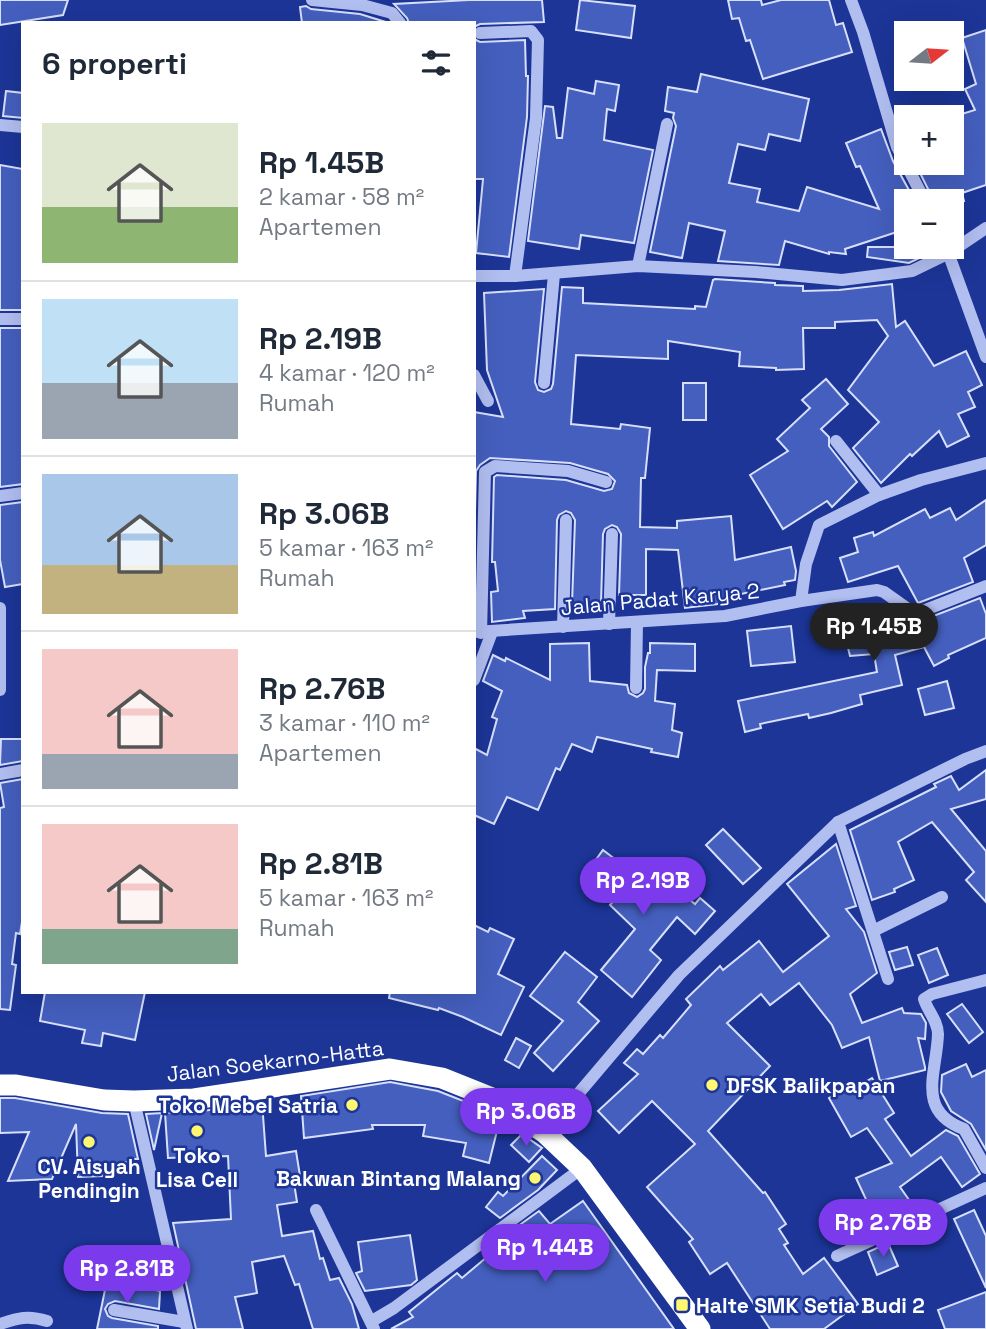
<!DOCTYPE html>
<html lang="id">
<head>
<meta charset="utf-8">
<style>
	body { margin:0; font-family:"Space Grotesk",sans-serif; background:#f2f2f3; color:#1f2937; height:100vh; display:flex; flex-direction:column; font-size:26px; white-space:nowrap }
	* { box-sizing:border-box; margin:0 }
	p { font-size:23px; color:#747a83 }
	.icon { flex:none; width:38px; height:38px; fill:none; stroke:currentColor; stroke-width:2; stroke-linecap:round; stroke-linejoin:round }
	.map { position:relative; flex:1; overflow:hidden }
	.drawer { position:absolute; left:21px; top:21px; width:455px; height:973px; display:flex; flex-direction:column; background:#fff; border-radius:0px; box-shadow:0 7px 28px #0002 }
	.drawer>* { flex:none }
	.needle { width:46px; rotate:73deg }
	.buttons { position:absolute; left:894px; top:21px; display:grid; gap:14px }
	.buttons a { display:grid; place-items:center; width:70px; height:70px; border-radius:0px; background:#fff; box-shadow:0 7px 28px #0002; font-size:35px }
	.price { position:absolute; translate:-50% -60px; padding:0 16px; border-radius:24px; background:#7c3aed; color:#fff; font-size:23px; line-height:46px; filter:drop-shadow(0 2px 4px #0008) }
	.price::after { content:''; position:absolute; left:50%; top:42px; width:21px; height:16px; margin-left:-10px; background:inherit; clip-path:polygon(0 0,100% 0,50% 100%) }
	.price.active { background:#222; color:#fff }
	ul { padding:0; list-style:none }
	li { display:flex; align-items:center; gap:21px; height:175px; padding:0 21px }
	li+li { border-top:2px solid #e0e1e3 }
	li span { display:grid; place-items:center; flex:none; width:196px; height:140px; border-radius:0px; color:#555 }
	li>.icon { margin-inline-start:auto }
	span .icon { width:84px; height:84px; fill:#fffc; stroke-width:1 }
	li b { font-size:30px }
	h2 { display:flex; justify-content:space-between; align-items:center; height:84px; padding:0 21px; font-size:30px }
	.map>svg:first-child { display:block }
</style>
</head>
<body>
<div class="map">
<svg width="986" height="1329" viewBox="0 0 986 1329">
	<rect width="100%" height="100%" fill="#1c3597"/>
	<!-- building -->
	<g fill="#445fbe" stroke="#d7dffb" stroke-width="2">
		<polygon points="0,0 68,0 63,15 0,25"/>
		<polygon points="469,0 542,0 544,22 480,24 474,27 474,23 409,23 407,18 394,4"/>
		<polygon points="580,0 635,6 631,38 576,30"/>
		<polygon points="728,0 761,0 762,5 781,0 829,0 836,25 843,23 852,52 763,79 750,40 746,41 739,18 732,19"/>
		<polygon points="306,6 311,9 360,14 389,23 302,23 300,7"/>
		<polygon points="986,30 986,185 962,193 964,201 934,201 915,163 958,163 952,143 952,117 975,110 965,89 976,84 962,38"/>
		<polygon points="474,39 480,42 525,40 526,76 528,76 527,117 509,257 476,253 483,179 474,179"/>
		<polygon points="701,74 809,99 800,141 769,134 765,150 738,144 729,183 760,189 757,202 799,211 807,187 879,209 860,166 856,167 846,143 881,129 893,161 915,201 906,201 906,229 845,249 846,254 829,252 829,254 785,241 779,265 718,261 725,231 689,223 682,258 650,252 676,126 673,118 674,113 665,111 668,87 697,92"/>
		<polygon points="596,81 619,85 615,111 607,109 604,140 653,150 634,243 581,235 579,249 528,241 545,106 553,107 557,138 562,138 568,88 594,94"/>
		<polygon points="6,91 23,93 23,118 3,116"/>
		<polygon points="0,165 23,169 23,310 0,310"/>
		<polygon points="868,247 937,247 938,249 909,263 867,257"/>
		<polygon points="715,279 775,283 775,285 803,286 803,291 839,290 892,284 896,327 905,321 934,366 966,351 982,385 968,392 975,407 958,414 969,436 947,447 939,431 912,456 910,454 881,483 853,448 879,422 848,390 888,336 877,320 835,322 835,328 803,328 804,369 776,370 776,368 739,366 740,352 668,341 668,359 576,355 571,424 620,429 621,424 650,428 645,478 641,478 640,527 677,528 677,521 731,516 735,560 791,547 796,571 795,580 784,582 785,585 726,597 726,603 685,608 678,550 646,549 646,595 619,595 621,534 617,527 612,525 605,529 603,534 601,604 572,604 575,520 571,513 566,511 559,515 557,520 555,609 523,611 525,618 492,622 491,592 498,591 495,562 492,562 494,477 497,475 566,480 604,491 612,489 615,481 608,474 570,463 490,458 480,465 476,471 474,552 474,412 503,417 487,370 484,293 544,289 535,382 538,390 544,392 551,389 553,384 562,287 583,288 583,303 695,309 695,306 706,307 713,280"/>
		<polygon points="0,328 23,328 23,484 0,487"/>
		<polygon points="826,379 848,404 821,429 829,437 829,446 857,482 832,507 827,501 783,529 750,475 788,451 777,439 810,408 802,400"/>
		<rect x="683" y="383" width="23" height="37"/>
		<polygon points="986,500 986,545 964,558 973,582 918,603 898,566 848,582 840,558 858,552 854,538 873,532 874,536 925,509 930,518 950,508 956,520"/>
		<polygon points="23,502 23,584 5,587 0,560 0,505"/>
		<polygon points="980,598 986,614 986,638 948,655 949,658 934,666 924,647 895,655 902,685 860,695 862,704 831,713 809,718 808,714 760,724 761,728 745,732 738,701 877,672 874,654 850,656 844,632 882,623 881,617 898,612 911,621 918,622"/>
		<polygon points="791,626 795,662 751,666 747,631"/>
		<polygon points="589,643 590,681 627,685 629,693 637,697 643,693 645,689 645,667 648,653 650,653 650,643 695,644 695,671 657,670 655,701 675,704 672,730 682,733 678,757 651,752 652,749 597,737 592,752 572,744 560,770 556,768 538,810 507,797 494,824 474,815 474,748 487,755 497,719 492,717 502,691 483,681 493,655 505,661 506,658 550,680 550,644"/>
		<polygon points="947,681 954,708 925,715 918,689"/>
		<polygon points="1,739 23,739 23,761 0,765"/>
		<polygon points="986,770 986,799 951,809 986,851 986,902 966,880 974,872 932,822 898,842 914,880 894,889 895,892 872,900 850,830 936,787 934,784 951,776 959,790"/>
		<polygon points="23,779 23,916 20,934 16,933 12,964 16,965 10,1010 0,1009 0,808 4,807 0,783"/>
		<polygon points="723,829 761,868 743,884 706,845"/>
		<polygon points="836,844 856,906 846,909 864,932 877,973 850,994 862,1023 902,1008 904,1013 921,1014 926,1023 925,1039 918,1038 925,1067 925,1070 880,1081 869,1037 842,1048 832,1025 799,983 770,1005 761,994 727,1023 770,1066 708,1131 763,1193 765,1192 786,1224 779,1229 788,1243 784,1245 803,1274 824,1258 858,1304 824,1329 770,1329 727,1263 710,1274 689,1242 693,1239 647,1187 695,1144 652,1101 619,1133 598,1111 638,1074 624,1063 637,1049 643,1054 660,1035 663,1038 691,1005 686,999 720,966 723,970 759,941 783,972 829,936 787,884"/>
		<polygon points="603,850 632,872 641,861 695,904 700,898 715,911 695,934 677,917 650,950 661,960 632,997 601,970 635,929 610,905 619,895 587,872"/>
		<polygon points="474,925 488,932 490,928 514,939 498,974 524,987 501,1035 463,1017 439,1008 438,1010 389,998 390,992 474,992"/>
		<polygon points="907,947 913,965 895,970 889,952"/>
		<polygon points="937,948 948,975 929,983 918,955"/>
		<polygon points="565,952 597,977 578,1002 599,1021 553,1071 534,1053 563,1021 530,996"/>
		<polygon points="45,992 145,992 135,1040 103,1033 101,1046 82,1043 85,1030 40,1021"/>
		<polygon points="962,1004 983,1032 969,1043 947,1014"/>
		<polygon points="516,1038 531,1046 519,1068 505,1060"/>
		<polygon points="966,1064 972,1077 986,1070 986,1150 971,1124 951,1111 941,1092 942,1075"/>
		<polygon points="872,1078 894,1113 885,1119 911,1156 946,1130 958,1136 980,1174 962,1187 941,1157 900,1187 914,1207 882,1226 870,1208 856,1178 892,1163 867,1128 851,1137 829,1098 851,1085 853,1089"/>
		<polygon points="390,1082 438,1091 486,1110 500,1119 489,1163 463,1156 466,1143 423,1136 425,1125 372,1125 373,1129 304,1138 301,1096"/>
		<polygon points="0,1098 15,1098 102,1113 128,1114 138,1159 129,1159 129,1162 103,1164 103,1176 78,1177 76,1124 52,1179 8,1181 29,1132 0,1133"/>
		<polygon points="262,1102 266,1156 296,1151 301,1182 294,1183 297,1202 277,1205 282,1236 313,1231 320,1259 323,1258 330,1280 339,1278 352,1304 359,1329 313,1329 299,1284 295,1285 284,1256 252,1262 257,1293 235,1297 243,1329 196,1329 173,1223 231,1219 228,1156 168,1158 165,1113 196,1112"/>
		<polygon points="162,1113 154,1150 146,1114"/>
		<polygon points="522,1134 542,1148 529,1162 511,1145"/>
		<polygon points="542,1156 557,1170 538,1190 500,1218 486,1207 498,1192 503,1196"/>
		<polygon points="583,1201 674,1329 391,1329 413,1317 409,1312 457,1273 462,1278 488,1256 490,1258 519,1233 514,1229 539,1211 550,1224"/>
		<polygon points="974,1210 986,1236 986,1288 954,1219"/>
		<polygon points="410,1235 417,1280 411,1285 365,1291 356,1273 362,1271 358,1242"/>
		<polygon points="888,1243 898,1266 877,1275 868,1252"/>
		<polygon points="107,1280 160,1291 159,1309 115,1301 108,1304 105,1309 108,1316 112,1318 158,1326 158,1329 97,1329"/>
		<polygon points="986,1292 986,1329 945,1329 938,1310"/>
	</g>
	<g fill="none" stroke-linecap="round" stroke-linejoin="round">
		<!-- minor -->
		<g stroke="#b1bef0" stroke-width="12">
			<polyline points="312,0 362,5 392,13 400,23"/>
			<polyline points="851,0 863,32 897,147 925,201"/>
			<polyline points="480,33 531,31 538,40 536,118 515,276"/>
			<polyline points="0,125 23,127"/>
			<polyline points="946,247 986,357"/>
			<polyline points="638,266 667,124"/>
			<polyline points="474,276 515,276 638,266 756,272 842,280 912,271 949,253 986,228"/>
			<polyline points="0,319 23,319"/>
			<polyline points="474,375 488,401"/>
			<polyline points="544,383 554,274"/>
			<polyline points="836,441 879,495"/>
			<polyline points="0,496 23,493"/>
			<polyline points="801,601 877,590 884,592 915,614 986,586"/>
			<polyline points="0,608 0,690"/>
			<polyline points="609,624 612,534"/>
			<polyline points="563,627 566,520"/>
			<polyline points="474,632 725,616 801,601 806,564 819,525 879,495 921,480 986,463"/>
			<polyline points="481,633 485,472 495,466 568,471 606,482"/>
			<polyline points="474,680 492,632"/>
			<polyline points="636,688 637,622"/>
			<polyline points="0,774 23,770"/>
			<polyline points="838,822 888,979"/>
			<polyline points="873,931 942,897"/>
			<path d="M986 980 932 994 924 999C927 1010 938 1021 938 1034 937 1072 915 1111 964 1129L986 1168"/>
			<polyline points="134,1101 187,1329"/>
			<polyline points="545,1133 679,975 838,822 965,759 986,751"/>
			<polyline points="316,1210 374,1329"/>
			<polyline points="837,1256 986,1188"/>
			<polyline points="114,1310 184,1322"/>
			<polyline points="372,1321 394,1308 582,1168"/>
			<path d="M0 1324C18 1318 28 1315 47 1321"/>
		</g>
		<!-- highway -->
		<polyline stroke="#fff" stroke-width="21" points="0,1085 16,1085 104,1100 134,1101 194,1099 390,1069 442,1078 492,1098 545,1133 582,1168 700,1329"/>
	</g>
	<!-- markers -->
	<g fill="#fff76f" stroke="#1c3597" stroke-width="2.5">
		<circle cx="712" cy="1085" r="7"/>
		<circle cx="352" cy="1105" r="7"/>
		<circle cx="197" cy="1131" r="7"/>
		<circle cx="89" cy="1142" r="7"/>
		<circle cx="535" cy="1178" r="7"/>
		<rect x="675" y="1298" width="14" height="14" rx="3.5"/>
	</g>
	<g text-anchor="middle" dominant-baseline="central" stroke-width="5" stroke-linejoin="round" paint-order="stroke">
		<!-- street labels -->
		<g font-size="21" fill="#fff" stroke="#1c3597">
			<text transform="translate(660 599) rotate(-5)">Jalan Padat Karya 2</text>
			<text transform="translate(275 1061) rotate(-7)">Jalan Soekarno-Hatta</text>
		</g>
		<!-- poi labels -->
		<g font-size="21" font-weight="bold" fill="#fff" stroke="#1c3597" text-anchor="start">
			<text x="726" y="1085">DFSK Balikpapan</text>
			<text x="338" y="1105" text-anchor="end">Toko Mebel Satria</text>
			<text x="197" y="1155" text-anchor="middle">Toko<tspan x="197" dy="24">Lisa Cell</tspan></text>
			<text x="89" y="1166" text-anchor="middle">CV. Aisyah<tspan x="89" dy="24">Pendingin</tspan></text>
			<text x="521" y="1178" text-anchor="end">Bakwan Bintang Malang</text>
			<text x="696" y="1305">Halte SMK Setia Budi 2</text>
		</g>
	</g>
</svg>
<div class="buttons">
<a><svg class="needle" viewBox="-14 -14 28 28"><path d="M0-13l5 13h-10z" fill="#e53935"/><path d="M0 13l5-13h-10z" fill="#747a83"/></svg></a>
<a>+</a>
<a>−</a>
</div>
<b class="price active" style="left:874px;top:663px">Rp 1.45B</b>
<b class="price" style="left:643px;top:917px">Rp 2.19B</b>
<b class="price" style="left:526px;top:1148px">Rp 3.06B</b>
<b class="price" style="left:883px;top:1259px">Rp 2.76B</b>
<b class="price" style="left:545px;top:1284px">Rp 1.44B</b>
<b class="price" style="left:127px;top:1305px">Rp 2.81B</b>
<section class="drawer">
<h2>6 properti<svg class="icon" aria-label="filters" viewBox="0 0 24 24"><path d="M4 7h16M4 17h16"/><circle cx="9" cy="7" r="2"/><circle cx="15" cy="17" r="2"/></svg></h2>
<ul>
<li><span style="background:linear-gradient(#dfe7d0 60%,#8fb573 0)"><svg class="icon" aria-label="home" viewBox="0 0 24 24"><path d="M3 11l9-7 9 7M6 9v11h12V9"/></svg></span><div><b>Rp 1.45B</b><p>2 kamar · 58 m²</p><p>Apartemen</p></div></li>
<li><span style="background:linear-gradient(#bfe0f5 60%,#9aa5b1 0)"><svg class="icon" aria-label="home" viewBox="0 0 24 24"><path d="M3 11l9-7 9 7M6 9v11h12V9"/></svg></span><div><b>Rp 2.19B</b><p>4 kamar · 120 m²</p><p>Rumah</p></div></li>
<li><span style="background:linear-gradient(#a9c7e8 65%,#c2b280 0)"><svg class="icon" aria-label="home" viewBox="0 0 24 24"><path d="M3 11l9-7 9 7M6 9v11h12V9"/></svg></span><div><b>Rp 3.06B</b><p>5 kamar · 163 m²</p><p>Rumah</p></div></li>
<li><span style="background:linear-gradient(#f6c9c9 75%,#9aa5b1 0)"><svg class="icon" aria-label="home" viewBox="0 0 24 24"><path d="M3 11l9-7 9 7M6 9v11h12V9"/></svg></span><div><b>Rp 2.76B</b><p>3 kamar · 110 m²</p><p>Apartemen</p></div></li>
<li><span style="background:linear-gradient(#f6c9c9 75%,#7fa58c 0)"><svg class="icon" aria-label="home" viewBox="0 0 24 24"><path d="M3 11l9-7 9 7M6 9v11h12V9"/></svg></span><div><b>Rp 2.81B</b><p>5 kamar · 163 m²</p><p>Rumah</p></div></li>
</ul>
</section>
</div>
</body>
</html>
